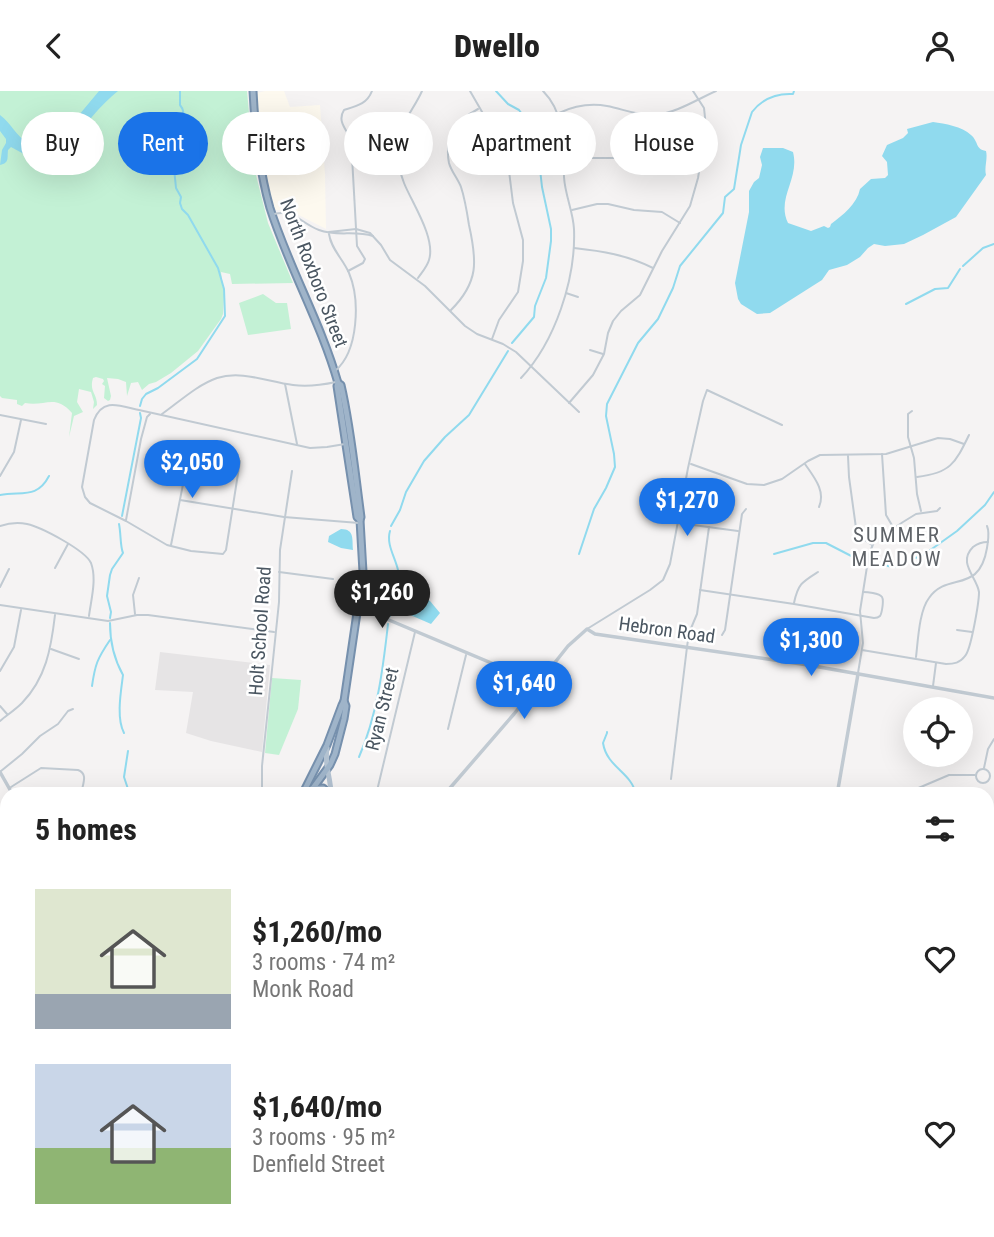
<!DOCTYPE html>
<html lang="en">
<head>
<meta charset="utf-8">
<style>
	body { margin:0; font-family:"Roboto Condensed",sans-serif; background:#f6f6f6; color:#222; height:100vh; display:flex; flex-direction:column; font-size:26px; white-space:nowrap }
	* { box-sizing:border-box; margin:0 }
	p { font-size:23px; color:#767676 }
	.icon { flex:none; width:38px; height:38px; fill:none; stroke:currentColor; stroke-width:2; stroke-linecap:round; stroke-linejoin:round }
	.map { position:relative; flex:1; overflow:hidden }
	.details { position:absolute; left:0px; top:696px; width:994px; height:450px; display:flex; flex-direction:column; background:#fff; border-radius:21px 21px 0 0; box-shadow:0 7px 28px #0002 }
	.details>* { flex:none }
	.banner { position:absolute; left:21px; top:21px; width:952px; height:63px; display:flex; gap:14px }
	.tools { position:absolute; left:903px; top:606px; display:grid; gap:14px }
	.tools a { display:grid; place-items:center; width:70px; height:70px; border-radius:50%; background:#fff; box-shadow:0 7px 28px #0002; font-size:35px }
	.price { position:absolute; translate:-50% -60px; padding:0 16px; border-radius:24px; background:#1a73e8; color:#fff; font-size:23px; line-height:46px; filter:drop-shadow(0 2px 4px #0008) }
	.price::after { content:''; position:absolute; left:50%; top:42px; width:21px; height:16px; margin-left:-10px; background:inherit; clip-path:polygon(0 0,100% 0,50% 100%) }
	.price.selected { background:#222; color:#fff }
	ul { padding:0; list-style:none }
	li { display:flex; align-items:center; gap:21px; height:175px; padding:0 35px }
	li span { display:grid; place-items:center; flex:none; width:196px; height:140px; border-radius:0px; color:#555 }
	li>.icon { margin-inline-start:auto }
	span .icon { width:84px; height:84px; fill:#fffc; stroke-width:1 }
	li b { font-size:30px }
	h2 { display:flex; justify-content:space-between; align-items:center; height:84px; padding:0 35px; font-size:30px }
	.chip { padding:0 24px; border-radius:32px; background:#fff; box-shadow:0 7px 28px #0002; font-size:24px; line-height:63px }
	.chip.selected { background:#1a73e8; color:#fff }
	header { display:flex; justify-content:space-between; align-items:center; height:91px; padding:0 35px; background:#fff; font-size:32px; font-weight:800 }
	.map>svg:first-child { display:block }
</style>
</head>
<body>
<header><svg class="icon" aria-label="back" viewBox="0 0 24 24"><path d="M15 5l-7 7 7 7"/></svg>Dwello<svg class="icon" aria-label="person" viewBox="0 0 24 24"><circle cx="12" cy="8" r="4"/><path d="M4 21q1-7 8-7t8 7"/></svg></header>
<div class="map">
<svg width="994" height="1146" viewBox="0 0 994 1146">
	<rect width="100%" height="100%" fill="#f5f3f3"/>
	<!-- commercial -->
	<g fill="#fdf9ef">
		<polygon points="265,0 284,0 290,16 320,14 325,83 326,138 289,119 276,119 273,117 264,76 259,40 257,2"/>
		<polygon points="327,1139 436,1139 437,1146 329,1146"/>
	</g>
	<!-- education -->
	<g fill="#e6e4e5">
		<polygon points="160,561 270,574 262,661 211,650 186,642 193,601 155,599"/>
		<polygon points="493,1139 593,1139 584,1146 490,1146"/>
	</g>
	<!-- green -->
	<g fill="#c3f1d5">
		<path d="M0 0H247L254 76 268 132 293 192 232 193 230 183 221 181 224 204 223 223 221 228 198 260 171 282 156 291 149 293 142 299 138 291 131 292 127 305 126 291 118 288 107 287 111 305 110 309 108 310 104 307 105 295 102 293 104 290 103 288 96 286 93 287C89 301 97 302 97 314L93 318 94 311 91 301 79 298 77 311 83 321 74 325 69 346 72 322C55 302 45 316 25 312L22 315 17 313V309L2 307 0 305Z"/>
		<polygon points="263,203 276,212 287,212 291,238 248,244 239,212"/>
		<polygon points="272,587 301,589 298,618 279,664 265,662"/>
	</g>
	<!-- water -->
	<g fill="#90daee">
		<path d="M99 0H118C102 13 82 35 74 54 71 59 71 65 68 70L33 68 11 56 8 59C7 66 10 72 0 74L2 59 6 52V48L0 40V24C12 33 16 45 27 51V47L29 46C35 58 46 58 58 56L62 51H59V49L64 46 74 30Z"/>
		<path d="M933 31C945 33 962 35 971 44 979 51 975 58 986 60 988 68 984 76 986 84L956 126 923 144 904 153 885 155 874 153 868 157 860 166 847 174 829 179 822 189 770 222 757 223 741 213 738 208 735 192 749 121V100L754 91 759 87 762 74 760 66 763 57H783L793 61C800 88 776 107 788 132L811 140 824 135 828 137 830 136 831 133C843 124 857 113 860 98L871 88 885 87 888 84 887 71 882 65 887 54 903 47 908 42 907 38Z"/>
		<path d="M341 438C355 438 352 449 353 459L341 457 328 451 329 445Z"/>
		<path d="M417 502 430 510 440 522 431 533 408 523C407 516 412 507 417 502Z"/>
	</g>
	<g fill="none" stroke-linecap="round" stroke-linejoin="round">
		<!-- stream -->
		<g stroke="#90daee" stroke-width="2">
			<polyline points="496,0 508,13 519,19 536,42 542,96 551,138 551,150 546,187 535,215 534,226 512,252"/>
			<polyline points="963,175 983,157 994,153"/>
			<polyline points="906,213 935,198 948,197 960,178"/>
			<path d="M140 315 142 308 146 303 158 297 197 268 225 225 224 198 218 177 188 124 182 118 180 112 181 106 176 97 174 77 176 66 179 57 180 38 179 33C183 25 186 21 180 14V0"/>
			<path d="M0 404C22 400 37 408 49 385"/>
			<polyline points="122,425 141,327 140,322"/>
			<polyline points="391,435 400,419 406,401 424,370 445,346 469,324 508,260"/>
			<path d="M390 440C386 453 395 466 398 479 401 495 394 510 390 525"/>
			<path d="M579 463 594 418 606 397 615 376 614 363 606 325 607 313 638 252 658 228 673 197 680 175 723 122 725 106 734 98 741 54 752 21C763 7 776 2 793 3L794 0"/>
			<polyline points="774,463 813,452 826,452 861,470"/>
			<polyline points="873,471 892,476 896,476 905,470 922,465 957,440 985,414 994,401"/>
			<polyline points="398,498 399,501 413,508"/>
			<path d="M110 527 111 521 107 505 110 484 112 478 123 462C120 455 121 442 119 433"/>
			<path d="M110 532C110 551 114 568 123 584 121 600 116 627 124 642"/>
			<path d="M92 595C95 574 97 568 110 549"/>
			<path d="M607 641V642L603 652C607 677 632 681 636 704"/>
			<polyline points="128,660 124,686 130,704"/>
			<path d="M359 666C377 625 383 578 388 533"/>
			<polyline points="987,849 994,854"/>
			<polyline points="987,998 994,993"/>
		</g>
		<!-- trunk casing -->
		<g stroke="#7690ad" stroke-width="9">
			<g id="trunk">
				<path d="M253 0C255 40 259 79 270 117 289 177 321 232 338 292L337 295 357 426 360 429"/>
				<polyline points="311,698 323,697 331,704"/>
				<polyline points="302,704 327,654 342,614 344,610"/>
				<path d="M308 704 330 674 335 663 344 628 346 615 344 610 363 481 360 429 361 426C355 382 351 337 341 294L338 292"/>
				<polyline points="176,1146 177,1139"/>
			</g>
		</g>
		<!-- minor -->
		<g stroke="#c1cad2" stroke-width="2">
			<polyline points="470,0 485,26 495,56 509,80 513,112 523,149 523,170 518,201 499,229 492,248"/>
			<path d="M559 22C574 15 590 12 607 15 623 18 638 25 655 24 676 22 696 9 716 0"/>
			<polyline points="566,67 615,67 651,73 664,72 686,67 701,69"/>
			<polyline points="572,119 597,113 608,113 634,119 662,121 680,132"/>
			<path d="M274 123C295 118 300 132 319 139 337 146 354 139 373 145"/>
			<polyline points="329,141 356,138 370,142 381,154 390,169 425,195 465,235 477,243 503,253 516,261 579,321"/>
			<path d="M329 143C331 158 343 168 349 182 360 208 359 260 335 280"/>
			<path d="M574 157C602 160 627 164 653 177"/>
			<path d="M348 180 363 172 365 168 357 155 351 48C346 38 337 30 344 19 357 15 367 13 372 0"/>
			<path d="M418 187C422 181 427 176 429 169 436 147 412 112 404 92 399 80 398 67 398 54 399 34 414 18 422 0"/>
			<polyline points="566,202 578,206"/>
			<path d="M451 219C479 191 477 170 469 134 467 121 465 108 461 96 458 88 451 80 449 72 444 47 457 29 478 18"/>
			<polyline points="590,259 603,263"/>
			<path d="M521 287C555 251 576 188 574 138 573 120 565 104 564 86 563 55 566 23 543 0"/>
			<polyline points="285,293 297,353"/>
			<polyline points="569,312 593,284 604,263 608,242 613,230 621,220 640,204 662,160 690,115 698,87 706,36 704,17 693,0"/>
			<polyline points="912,320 908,323 908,346 914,367 917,403 921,420"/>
			<path d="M162 323C179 311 197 294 217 287 242 279 268 291 293 294 308 296 322 294 336 291"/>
			<polyline points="0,324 46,333"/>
			<polyline points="882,363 886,424 893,436"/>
			<polyline points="848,365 849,386 856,437 863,448 872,454"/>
			<path d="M240 370 226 459 223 463 191 460 167 454 126 430 90 412 85 406 82 396 94 329C103 306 120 315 139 319L310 357 327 356 345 353"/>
			<polyline points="691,373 747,393 764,394 782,388 808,370 820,364 886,363 938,347 950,348 964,353"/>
			<path d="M805 373C814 386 826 400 819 416"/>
			<polyline points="0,385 14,361 21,329"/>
			<path d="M917 386C950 382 955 373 969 344"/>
			<polyline points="180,409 284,426 359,432"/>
			<polyline points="126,429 141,348 147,326 150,323"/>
			<polyline points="678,432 738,440"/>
			<path d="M0 435C9 432 17 431 27 433 41 436 85 459 91 472 97 488 91 509 89 525"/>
			<polyline points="171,454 190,358"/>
			<polyline points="55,477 68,453"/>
			<polyline points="279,481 333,488"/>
			<polyline points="0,496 9,478"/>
			<path d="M700 499 794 513 874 527C876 527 878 527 880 525 882 522 884 509 882 506 879 502 867 501 863 501"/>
			<path d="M794 512C798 493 802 491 818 481"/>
			<polyline points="0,514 108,530 137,524 148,524 274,541"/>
			<polyline points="135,523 133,504 139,487"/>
			<polyline points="587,538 650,499 663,489 670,473 688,377 703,310 707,299 782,334"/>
			<polyline points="957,539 972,541"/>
			<polyline points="722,544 725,539 742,423 746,418"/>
			<polyline points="51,558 79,568"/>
			<path d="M862 559 946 573C954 573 960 572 965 565 971 559 979 511 979 501 977 486 957 472 973 456 978 452 982 451 988 451"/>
			<path d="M916 566C918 550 919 520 929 507 948 480 979 504 987 457 988 449 990 442 987 435"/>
			<polyline points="0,580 14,556 21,519"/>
			<polyline points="858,582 863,552 860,520 869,463 874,451 903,431 916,423 937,420 940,417"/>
			<polyline points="933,595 936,572"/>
			<polyline points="0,615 7,623"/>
			<path d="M0 630C7 624 15 619 22 612 46 587 51 558 55 524"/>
			<polyline points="448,638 466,564"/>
			<polyline points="984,677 988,658 994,648"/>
			<circle cx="983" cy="685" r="7"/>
			<polyline points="1,680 22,663 40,645 58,633 68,620 73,618"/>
			<polyline points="671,688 687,556 689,542 697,523 709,436"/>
			<path d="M11 696 41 677 78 679C89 683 82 694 81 704"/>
			<polyline points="839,697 878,704"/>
			<polyline points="262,704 262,675 279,511 280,459 292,380"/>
			<polyline points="376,704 415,541"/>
			<polyline points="902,704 949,684 975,684"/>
			<polyline points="1,717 7,715"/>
			<polyline points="0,753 7,754"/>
			<polyline points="987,759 994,761"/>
			<polyline points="987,800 994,804"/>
			<polyline points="0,808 7,808"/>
			<polyline points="987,880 993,895"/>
			<polyline points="69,1139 70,1146"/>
			<polyline points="20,1146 23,1139"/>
			<polyline points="125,1146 126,1139"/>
		</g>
		<!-- tertiary -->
		<g stroke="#c1cad2" stroke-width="3.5">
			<polyline points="358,516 539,592"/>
			<polyline points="0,681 13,704"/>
			<polyline points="444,704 514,623 568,555 587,538 595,543 808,574 994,607"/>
			<polyline points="837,704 858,583"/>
			<polyline points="0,1091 7,1088"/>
			<polyline points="987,1124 994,1125"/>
			<polyline points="987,1130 994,1131"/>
			<polyline points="449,1146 450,1139"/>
			<polyline points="454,1146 455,1139"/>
			<polyline points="788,1146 789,1139"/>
			<polyline points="847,1146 901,1139"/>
			<polyline points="891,1146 927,1139"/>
		</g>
		<!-- primary -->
		<g stroke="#b3c2d1" stroke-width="5">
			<path d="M327 657C324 675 331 686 331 704"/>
			<polyline points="318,1139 320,1146"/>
		</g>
		<!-- trunk -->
		<use href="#trunk" stroke="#9fb4c9" stroke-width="5"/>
	</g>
	<g text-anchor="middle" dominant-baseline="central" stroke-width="5" stroke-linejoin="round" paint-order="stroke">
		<!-- street labels -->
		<g font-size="19" fill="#4a5661" stroke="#fff">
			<text transform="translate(314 182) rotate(69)">North Roxboro Street</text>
			<text transform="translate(667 539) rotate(8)">Hebron Road</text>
			<text transform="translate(260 540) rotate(-86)">Holt School Road</text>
			<text transform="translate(382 618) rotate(-76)">Ryan Street</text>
		</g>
		<!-- neighbourhood labels -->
		<g font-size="21" letter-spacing="2" fill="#5f6368" stroke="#fff">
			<text x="897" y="444">SUMMER<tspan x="897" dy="24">MEADOW</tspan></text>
		</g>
	</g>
</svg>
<div class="tools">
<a><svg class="icon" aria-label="locate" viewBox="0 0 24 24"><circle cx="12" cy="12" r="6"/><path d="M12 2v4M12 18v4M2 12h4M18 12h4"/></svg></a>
</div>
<b class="price" style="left:192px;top:409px">$2,050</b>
<b class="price" style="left:687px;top:447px">$1,270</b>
<b class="price selected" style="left:382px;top:539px">$1,260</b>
<b class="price" style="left:811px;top:587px">$1,300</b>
<b class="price" style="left:524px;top:630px">$1,640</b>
<div class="banner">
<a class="chip">Buy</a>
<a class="chip selected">Rent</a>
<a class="chip">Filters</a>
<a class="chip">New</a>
<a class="chip">Apartment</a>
<a class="chip">House</a>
</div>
<section class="details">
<h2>5 homes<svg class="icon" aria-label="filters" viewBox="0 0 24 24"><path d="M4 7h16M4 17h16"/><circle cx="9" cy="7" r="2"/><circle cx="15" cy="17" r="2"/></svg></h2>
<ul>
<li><span style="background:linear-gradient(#dfe7d0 75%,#9aa5b1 0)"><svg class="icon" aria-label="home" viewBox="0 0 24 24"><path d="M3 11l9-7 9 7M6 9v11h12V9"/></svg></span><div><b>$1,260/mo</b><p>3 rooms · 74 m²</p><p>Monk Road</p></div><svg class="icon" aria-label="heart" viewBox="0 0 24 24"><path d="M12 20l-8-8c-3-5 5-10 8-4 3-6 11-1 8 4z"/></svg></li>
<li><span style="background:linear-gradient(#c9d6e8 60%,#8fb573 0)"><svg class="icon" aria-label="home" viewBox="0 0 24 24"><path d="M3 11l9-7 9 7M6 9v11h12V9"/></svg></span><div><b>$1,640/mo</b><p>3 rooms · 95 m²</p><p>Denfield Street</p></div><svg class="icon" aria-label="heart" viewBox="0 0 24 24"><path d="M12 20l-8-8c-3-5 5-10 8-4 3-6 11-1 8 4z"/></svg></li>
</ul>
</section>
</div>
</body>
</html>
